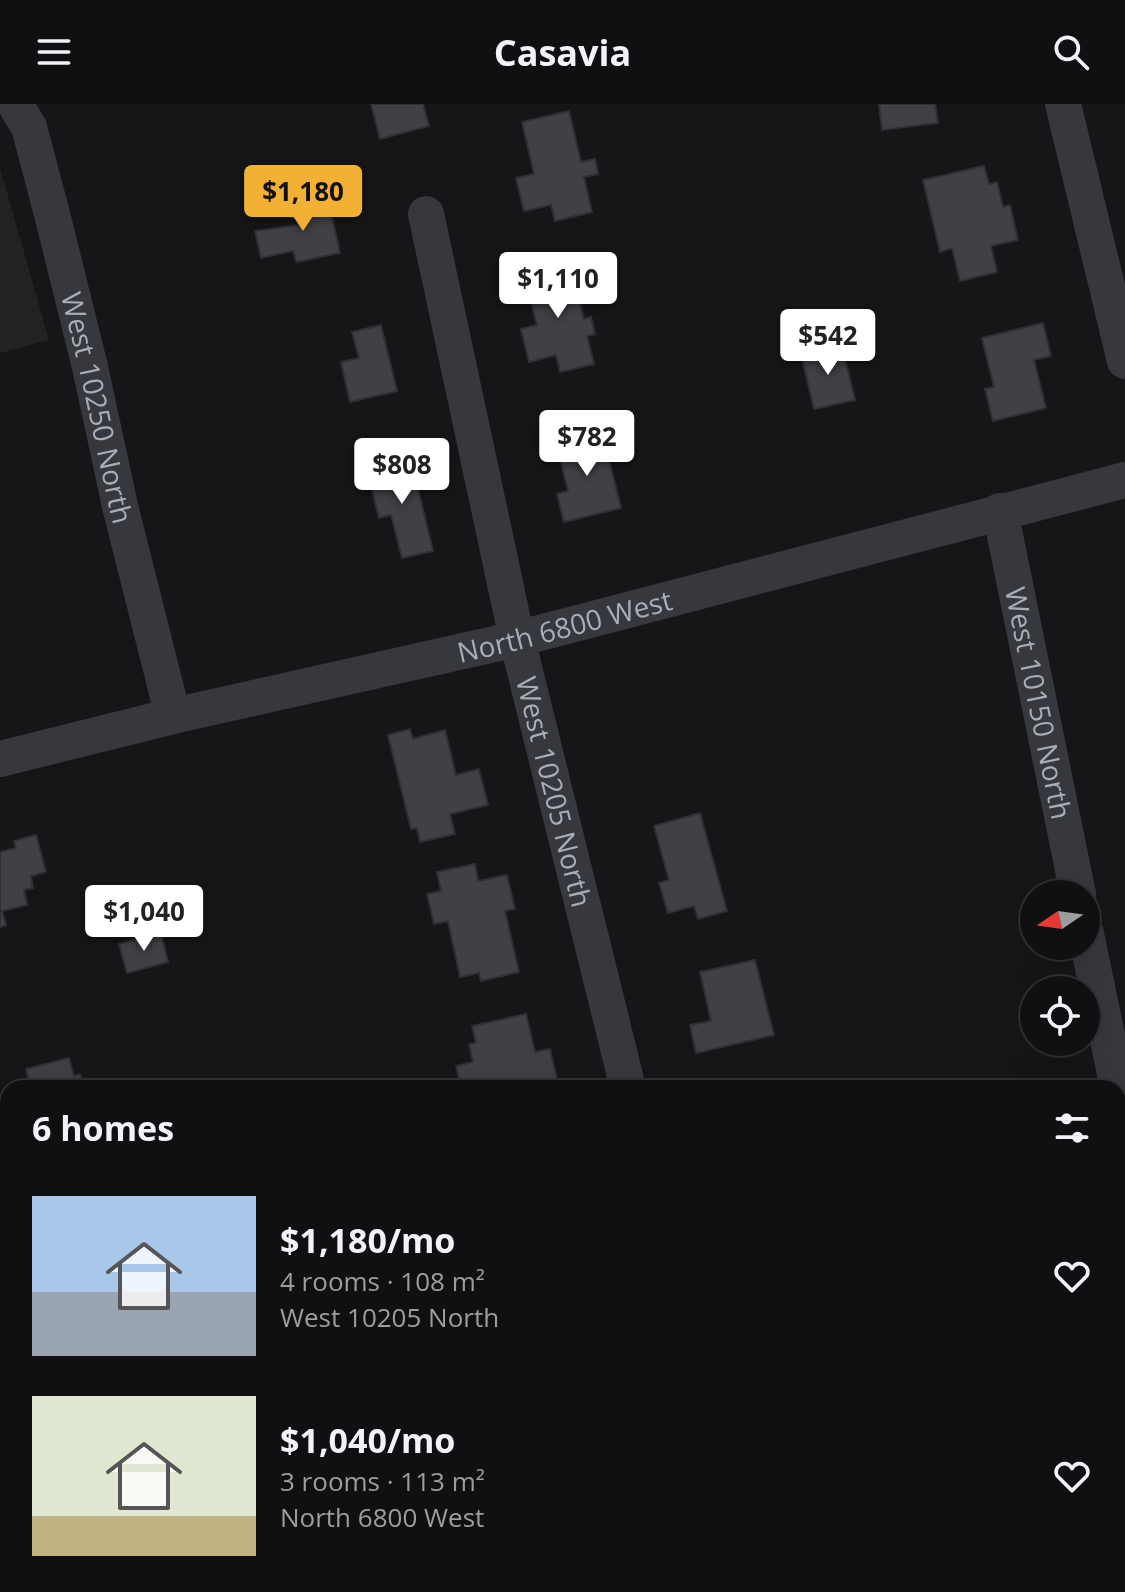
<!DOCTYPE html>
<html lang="en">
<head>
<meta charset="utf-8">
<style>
	body { margin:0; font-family:"Open Sans",sans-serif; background:#1e1e20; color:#f1f3f6; height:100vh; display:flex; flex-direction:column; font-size:30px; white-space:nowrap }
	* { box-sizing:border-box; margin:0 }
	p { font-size:26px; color:#9c9d9f }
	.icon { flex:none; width:44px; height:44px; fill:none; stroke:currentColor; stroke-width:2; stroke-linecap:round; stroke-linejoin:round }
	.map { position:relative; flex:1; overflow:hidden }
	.drawer { position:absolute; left:0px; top:976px; width:1126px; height:512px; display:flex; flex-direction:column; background:#101012; border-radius:24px 24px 0 0; box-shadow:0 8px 32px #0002,0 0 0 2px #303032 }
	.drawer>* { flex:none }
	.needle { width:52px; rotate:257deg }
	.controls { position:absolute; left:1020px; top:776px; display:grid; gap:16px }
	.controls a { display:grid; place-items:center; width:80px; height:80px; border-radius:50%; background:#101012; box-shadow:0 8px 32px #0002,0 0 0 2px #303032; font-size:40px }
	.price { position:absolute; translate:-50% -68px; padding:0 18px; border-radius:8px; background:#fff; color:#222; font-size:26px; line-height:52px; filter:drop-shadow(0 2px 4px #0008) }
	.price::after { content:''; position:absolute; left:50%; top:48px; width:24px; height:18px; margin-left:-12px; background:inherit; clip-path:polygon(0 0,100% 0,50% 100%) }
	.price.active { background:#f2b134; color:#111 }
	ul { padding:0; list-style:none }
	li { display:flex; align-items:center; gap:24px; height:200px; padding:0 32px }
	li span { display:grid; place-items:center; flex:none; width:224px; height:160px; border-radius:0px; color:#555 }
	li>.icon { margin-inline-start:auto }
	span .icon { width:96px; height:96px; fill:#fffc; stroke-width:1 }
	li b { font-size:34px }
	h2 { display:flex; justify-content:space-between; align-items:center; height:96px; padding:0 32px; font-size:34px }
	header { display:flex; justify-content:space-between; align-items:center; height:104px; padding:0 32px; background:#101012; font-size:36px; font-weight:700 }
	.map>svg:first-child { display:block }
</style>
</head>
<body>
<header><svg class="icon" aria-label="menu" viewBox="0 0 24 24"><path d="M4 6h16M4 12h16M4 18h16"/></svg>Casavia<svg class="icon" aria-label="search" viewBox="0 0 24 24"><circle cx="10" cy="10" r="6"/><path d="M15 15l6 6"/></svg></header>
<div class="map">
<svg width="1125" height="1488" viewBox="0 0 1125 1488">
	<rect width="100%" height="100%" fill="#161618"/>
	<!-- built -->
	<polygon fill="#222225" points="0,64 49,236 0,249"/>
	<!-- building -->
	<g fill="#404145" stroke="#303034" stroke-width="2">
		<polygon points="371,0 423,0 429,22 380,35"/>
		<polygon points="879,0 935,0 938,19 882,26"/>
		<polygon points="569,7 581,58 595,55 598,70 584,73 592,108 555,117 551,101 524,107 516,74 534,70 522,18"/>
		<polygon points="984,62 989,80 997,78 1003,103 1010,101 1018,136 991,142 997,168 960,177 952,144 940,148 923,76"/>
		<polygon points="327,90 340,149 296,158 293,147 261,154 255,127 306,120 284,110 295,107 293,98"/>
		<polygon points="571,161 584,215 591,213 595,230 587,232 594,260 560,268 556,251 529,258 521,225 537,221 524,172"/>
		<polygon points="1043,219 1051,252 1034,256 1046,304 993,317 985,285 994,283 982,234"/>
		<polygon points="381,221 397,287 350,298 341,258 359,254 352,228"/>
		<polygon points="842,242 855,296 814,305 801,250"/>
		<polygon points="602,327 621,404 564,418 557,390 568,387 556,338"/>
		<polygon points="411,355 433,447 402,454 391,411 379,414 367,365"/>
		<polygon points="410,625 413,635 445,626 456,671 479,665 488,701 450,710 455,730 420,738 417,724 411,725 388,631"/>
		<polygon points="700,709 727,807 698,815 694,802 668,809 659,779 669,776 654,722"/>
		<polygon points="36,731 46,768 31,772 33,784 24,786 27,801 2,807 6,821 0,823 0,748 16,744 14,737"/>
		<polygon points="475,760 478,777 507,771 515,805 505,807 519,868 481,877 479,869 460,873 448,817 434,820 427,790 441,787 437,768"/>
		<polygon points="161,829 168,858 127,869 119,840"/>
		<polygon points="755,856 774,931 696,949 690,921 711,917 700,868"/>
		<polygon points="526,910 535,948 550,945 559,984 461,984 456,962 473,958 469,940 476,939 472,922"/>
		<polygon points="69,954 74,972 80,970 84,984 27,984 30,983 26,965"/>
		<polygon points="209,1480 280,1480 282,1488 211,1488"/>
		<polygon points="783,1480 822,1480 824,1488 785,1488"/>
		<polygon points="987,1480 1030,1480 1032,1488 988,1488"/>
	</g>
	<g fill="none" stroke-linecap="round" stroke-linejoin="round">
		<!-- minor -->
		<g stroke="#37383d" stroke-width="36">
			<path id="s1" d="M15 0 29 23 52 110 90 263 120 402 173 612"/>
			<polyline points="1063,0 1125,257"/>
			<path id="s2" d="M426 110 517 535 628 984"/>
			<path id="s3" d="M1000 407 1078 790"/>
			<path id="s4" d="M0 655 173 612 517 535 1125 376"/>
			<polyline points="1086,830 1118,984"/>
			<polyline points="1118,986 1125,1020"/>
			<polyline points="1118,1126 1125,1125"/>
			<polyline points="0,1254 8,1288"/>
			<polyline points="0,1384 8,1381"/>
			<polyline points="54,1480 56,1488"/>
		</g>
	</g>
	<g text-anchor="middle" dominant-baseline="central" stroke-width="8" stroke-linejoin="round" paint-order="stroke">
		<!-- street labels -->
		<g font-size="28" fill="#a8adb8" stroke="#111113">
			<text stroke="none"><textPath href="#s1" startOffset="316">West 10250 North</textPath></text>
			<text stroke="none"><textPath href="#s4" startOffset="580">North 6800 West</textPath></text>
			<text stroke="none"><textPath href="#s3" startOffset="196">West 10150 North</textPath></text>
			<text stroke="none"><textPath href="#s2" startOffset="592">West 10205 North</textPath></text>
		</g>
	</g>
</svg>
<div class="controls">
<a><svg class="needle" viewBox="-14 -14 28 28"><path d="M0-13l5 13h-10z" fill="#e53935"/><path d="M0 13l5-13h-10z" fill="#9c9d9f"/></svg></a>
<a><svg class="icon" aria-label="locate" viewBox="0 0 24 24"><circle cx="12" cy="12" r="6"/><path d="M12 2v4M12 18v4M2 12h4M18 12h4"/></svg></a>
</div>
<b class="price active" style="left:303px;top:129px">$1,180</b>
<b class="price" style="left:558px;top:216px">$1,110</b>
<b class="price" style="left:828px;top:273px">$542</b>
<b class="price" style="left:587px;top:374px">$782</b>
<b class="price" style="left:402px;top:402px">$808</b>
<b class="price" style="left:144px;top:849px">$1,040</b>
<section class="drawer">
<h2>6 homes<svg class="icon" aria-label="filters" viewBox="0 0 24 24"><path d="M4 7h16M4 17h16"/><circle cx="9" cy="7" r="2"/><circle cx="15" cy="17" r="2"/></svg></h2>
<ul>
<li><span style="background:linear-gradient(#a9c7e8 60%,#9aa5b1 0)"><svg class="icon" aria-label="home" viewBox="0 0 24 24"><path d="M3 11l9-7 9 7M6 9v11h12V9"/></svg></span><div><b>$1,180/mo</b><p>4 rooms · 108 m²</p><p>West 10205 North</p></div><svg class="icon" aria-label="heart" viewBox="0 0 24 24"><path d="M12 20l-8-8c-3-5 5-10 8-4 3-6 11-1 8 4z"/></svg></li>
<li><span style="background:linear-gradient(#dfe7d0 75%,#c2b280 0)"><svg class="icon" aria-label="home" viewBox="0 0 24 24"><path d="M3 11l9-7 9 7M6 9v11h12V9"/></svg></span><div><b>$1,040/mo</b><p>3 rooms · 113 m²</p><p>North 6800 West</p></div><svg class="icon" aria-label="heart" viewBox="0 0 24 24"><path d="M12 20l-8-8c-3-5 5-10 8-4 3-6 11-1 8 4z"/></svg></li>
</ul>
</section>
</div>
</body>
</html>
